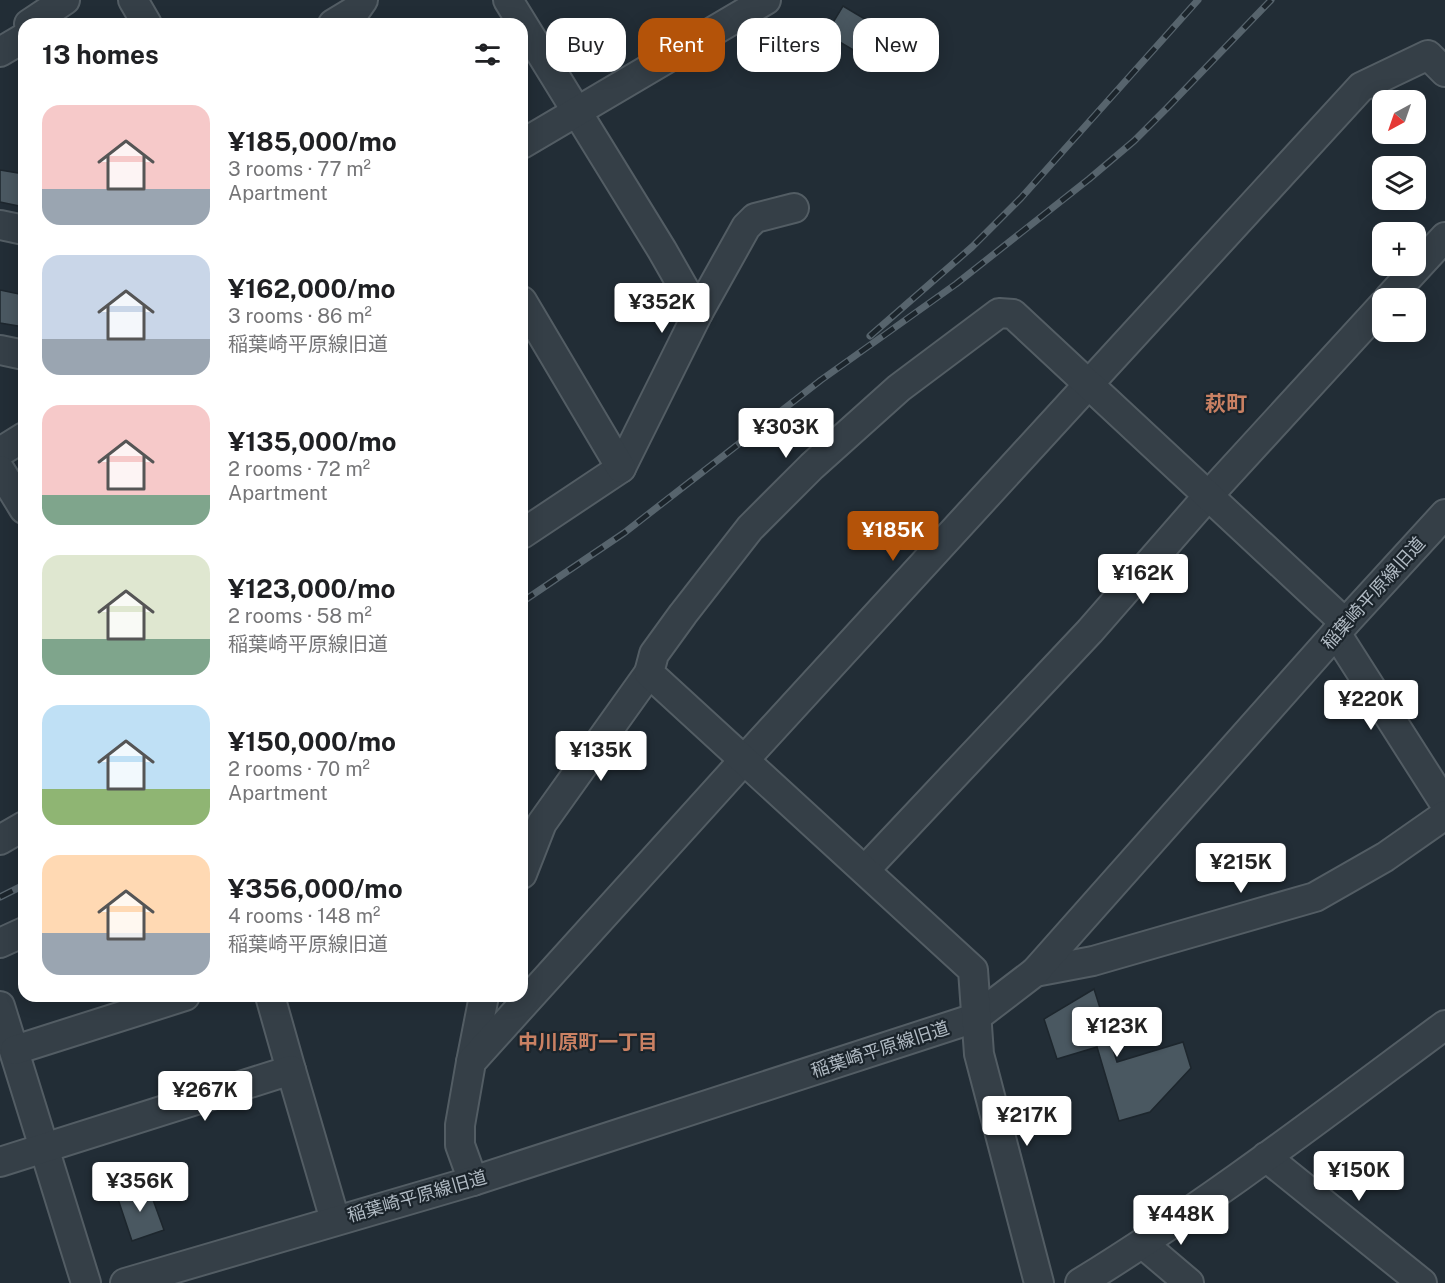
<!DOCTYPE html>
<html lang="en">
<head>
<meta charset="utf-8">
<style>
	body { margin:0; font-family:"Public Sans","Noto Sans JP",sans-serif; background:#f6f6f6; color:#202124; height:100vh; display:flex; flex-direction:column; font-size:22px; white-space:nowrap }
	* { box-sizing:border-box; margin:0 }
	p { font-size:20px; color:#757577 }
	.icon { flex:none; width:33px; height:33px; fill:none; stroke:currentColor; stroke-width:2; stroke-linecap:round; stroke-linejoin:round }
	.map { position:relative; flex:1; overflow:hidden }
	.details { position:absolute; left:18px; top:18px; width:510px; height:984px; display:flex; flex-direction:column; background:#fff; border-radius:18px; box-shadow:0 3px 15px #0003 }
	.details>* { flex:none }
	.hud { position:absolute; left:546px; top:18px; width:570px; height:54px; display:flex; gap:12px }
	.needle { width:39px; rotate:220deg }
	.buttons { position:absolute; left:1372px; top:90px; display:grid; gap:12px }
	.buttons a { display:grid; place-items:center; width:54px; height:54px; border-radius:12px; background:#fff; box-shadow:0 3px 15px #0003; font-size:30px }
	.price { position:absolute; translate:-50% -51px; padding:0 14px; border-radius:6px; background:#fff; color:#222; font-size:20px; line-height:39px; filter:drop-shadow(0 2px 3px #0008) }
	.price::after { content:''; position:absolute; left:50%; top:36px; width:18px; height:14px; margin-left:-9px; background:inherit; clip-path:polygon(0 0,100% 0,50% 100%) }
	.price.on { background:#b45309; color:#fff }
	ul { padding:0; list-style:none }
	li { display:flex; align-items:center; gap:18px; height:150px; padding:0 24px }
	li span { display:grid; place-items:center; flex:none; width:168px; height:120px; border-radius:18px; color:#555 }
	li>.icon { margin-inline-start:auto }
	span .icon { width:72px; height:72px; fill:#fffc; stroke-width:1 }
	li b { font-size:26px }
	h2 { display:flex; justify-content:space-between; align-items:center; height:72px; padding:0 24px; font-size:26px }
	.tag { padding:0 21px; border-radius:18px; background:#fff; box-shadow:0 3px 15px #0003; font-size:21px; line-height:54px }
	.tag.on { background:#b45309; color:#fff }
	.map>svg:first-child { display:block }
</style>
</head>
<body>
<div class="map">
<svg width="1445" height="1283" viewBox="0 0 1445 1283">
	<rect width="100%" height="100%" fill="#222d36"/>
	<!-- building -->
	<g fill="#4a5861" stroke="#1d262d" stroke-width="1.5">
		<polygon points="843,6 900,40 884,68 826,34"/>
		<polygon points="0,170 24,174 24,207 0,202"/>
		<polygon points="0,290 24,295 24,327 0,323"/>
		<polygon points="1094,989 1117,1062 1183,1042 1191,1068 1150,1112 1119,1121 1097,1047 1057,1059 1044,1019"/>
		<polygon points="148,1186 164,1230 132,1241 117,1196"/>
	</g>
	<g fill="none" stroke-linecap="round" stroke-linejoin="round">
		<!-- minor casing -->
		<g stroke="#535d64" stroke-width="32">
			<g id="minor">
				<polyline points="133,0 147,24"/>
				<polyline points="508,0 662,250 698,313 621,468 522,534"/>
				<polyline points="29,24 65,0"/>
				<polyline points="333,24 356,10 363,0"/>
				<polyline points="0,52 22,39 24,44"/>
				<polyline points="522,144 766,0"/>
				<polyline points="0,225 24,230"/>
				<polyline points="1389,298 1445,237"/>
				<polyline points="522,301 621,468"/>
				<polyline points="698,313 746,227 755,218 794,208"/>
				<polyline points="0,350 24,355"/>
				<polyline points="0,452 24,437"/>
				<polyline points="0,470 24,509"/>
				<polyline points="1336,633 1445,804"/>
				<polyline points="0,840 24,826"/>
				<polyline points="865,870 1090,631 1207,497 1383,305"/>
				<polyline points="522,874 542,823 649,673"/>
				<polyline points="0,943 24,932"/>
				<polyline points="1035,972 1093,961 1315,897 1385,857 1445,815"/>
				<polyline points="270,996 291,1070"/>
				<polyline points="0,1006 86,1283"/>
				<polyline points="15,1050 185,996"/>
				<polyline points="471,1062 484,996"/>
				<polyline points="1266,1157 1422,1283"/>
				<polyline points="0,1162 291,1070 335,1220"/>
				<polyline points="473,1181 460,1145 460,1125 471,1062 745,759 1361,87 1428,55 1445,72"/>
				<polyline points="1143,1244 1189,1283"/>
				<polyline points="125,1283 473,1181 975,1018 1035,972 1336,633 1445,514"/>
				<polyline points="1039,1283 979,1054 973,970 649,673 654,654 683,614 750,528 812,466 899,388 999,313 1013,314 1345,623"/>
				<path d="M1080 1283C1207 1205 1325 1114 1445 1025"/>
			</g>
		</g>
		<!-- minor -->
		<use href="#minor" stroke="#353f47" stroke-width="28"/>
		<!-- rail casing -->
		<g stroke="#57646d" stroke-width="7">
			<g id="rail">
				<polyline points="870,336 972,247 1021,198 1198,0"/>
				<polyline points="522,602 624,533 821,380 956,284 1089,179 1134,141 1167,108 1271,0"/>
				<polyline points="0,897 24,885"/>
			</g>
		</g>
		<!-- rail -->
		<use href="#rail" stroke="#1b242b" stroke-width="4.5" stroke-dasharray="14" stroke-linecap="butt"/>
	</g>
	<g text-anchor="middle" dominant-baseline="central" stroke-width="4.5" stroke-linejoin="round" paint-order="stroke">
		<!-- street labels -->
		<g font-size="18" fill="#b0bac3" stroke="#1b242b">
			<text transform="translate(1373 593) rotate(-48)">稲葉崎平原線旧道</text>
			<text transform="translate(880 1049) rotate(-18)">稲葉崎平原線旧道</text>
			<text transform="translate(417 1196) rotate(-16)">稲葉崎平原線旧道</text>
		</g>
		<!-- neighbourhood labels -->
		<g font-size="20" font-weight="bold" fill="#ca8163" stroke="#1b242b">
			<text x="588" y="1042">中川原町一丁目</text>
		</g>
		<!-- quarter labels -->
		<g font-size="21" font-weight="bold" fill="#ca8163" stroke="#1b242b">
			<text x="1226" y="403">萩町</text>
		</g>
	</g>
</svg>
<div class="buttons">
<a><svg class="needle" viewBox="-14 -14 28 28"><path d="M0-13l5 13h-10z" fill="#e53935"/><path d="M0 13l5-13h-10z" fill="#757577"/></svg></a>
<a><svg class="icon" aria-label="layers" viewBox="0 0 24 24"><path d="M12 4l9 5-9 5-9-5zM3 14l9 5 9-5"/></svg></a>
<a>+</a>
<a>−</a>
</div>
<b class="price" style="left:662px;top:334px">¥352K</b>
<b class="price" style="left:786px;top:459px">¥303K</b>
<b class="price on" style="left:893px;top:562px">¥185K</b>
<b class="price" style="left:1143px;top:605px">¥162K</b>
<b class="price" style="left:1371px;top:731px">¥220K</b>
<b class="price" style="left:601px;top:782px">¥135K</b>
<b class="price" style="left:1241px;top:894px">¥215K</b>
<b class="price" style="left:1117px;top:1058px">¥123K</b>
<b class="price" style="left:205px;top:1122px">¥267K</b>
<b class="price" style="left:1027px;top:1147px">¥217K</b>
<b class="price" style="left:1359px;top:1202px">¥150K</b>
<b class="price" style="left:140px;top:1213px">¥356K</b>
<b class="price" style="left:1181px;top:1246px">¥448K</b>
<div class="hud">
<a class="tag">Buy</a>
<a class="tag on">Rent</a>
<a class="tag">Filters</a>
<a class="tag">New</a>
</div>
<section class="details">
<h2>13 homes<svg class="icon" aria-label="filters" viewBox="0 0 24 24"><path d="M4 7h16M4 17h16"/><circle cx="9" cy="7" r="2"/><circle cx="15" cy="17" r="2"/></svg></h2>
<ul>
<li><span style="background:linear-gradient(#f6c9c9 70%,#9aa5b1 0)"><svg class="icon" aria-label="home" viewBox="0 0 24 24"><path d="M3 11l9-7 9 7M6 9v11h12V9"/></svg></span><div><b>¥185,000/mo</b><p>3 rooms · 77 m²</p><p>Apartment</p></div></li>
<li><span style="background:linear-gradient(#c9d6e8 70%,#9aa5b1 0)"><svg class="icon" aria-label="home" viewBox="0 0 24 24"><path d="M3 11l9-7 9 7M6 9v11h12V9"/></svg></span><div><b>¥162,000/mo</b><p>3 rooms · 86 m²</p><p>稲葉崎平原線旧道</p></div></li>
<li><span style="background:linear-gradient(#f6c9c9 75%,#7fa58c 0)"><svg class="icon" aria-label="home" viewBox="0 0 24 24"><path d="M3 11l9-7 9 7M6 9v11h12V9"/></svg></span><div><b>¥135,000/mo</b><p>2 rooms · 72 m²</p><p>Apartment</p></div></li>
<li><span style="background:linear-gradient(#dfe7d0 70%,#7fa58c 0)"><svg class="icon" aria-label="home" viewBox="0 0 24 24"><path d="M3 11l9-7 9 7M6 9v11h12V9"/></svg></span><div><b>¥123,000/mo</b><p>2 rooms · 58 m²</p><p>稲葉崎平原線旧道</p></div></li>
<li><span style="background:linear-gradient(#bfe0f5 70%,#8fb573 0)"><svg class="icon" aria-label="home" viewBox="0 0 24 24"><path d="M3 11l9-7 9 7M6 9v11h12V9"/></svg></span><div><b>¥150,000/mo</b><p>2 rooms · 70 m²</p><p>Apartment</p></div></li>
<li><span style="background:linear-gradient(#ffd9b3 65%,#9aa5b1 0)"><svg class="icon" aria-label="home" viewBox="0 0 24 24"><path d="M3 11l9-7 9 7M6 9v11h12V9"/></svg></span><div><b>¥356,000/mo</b><p>4 rooms · 148 m²</p><p>稲葉崎平原線旧道</p></div></li>
</ul>
</section>
</div>
</body>
</html>
